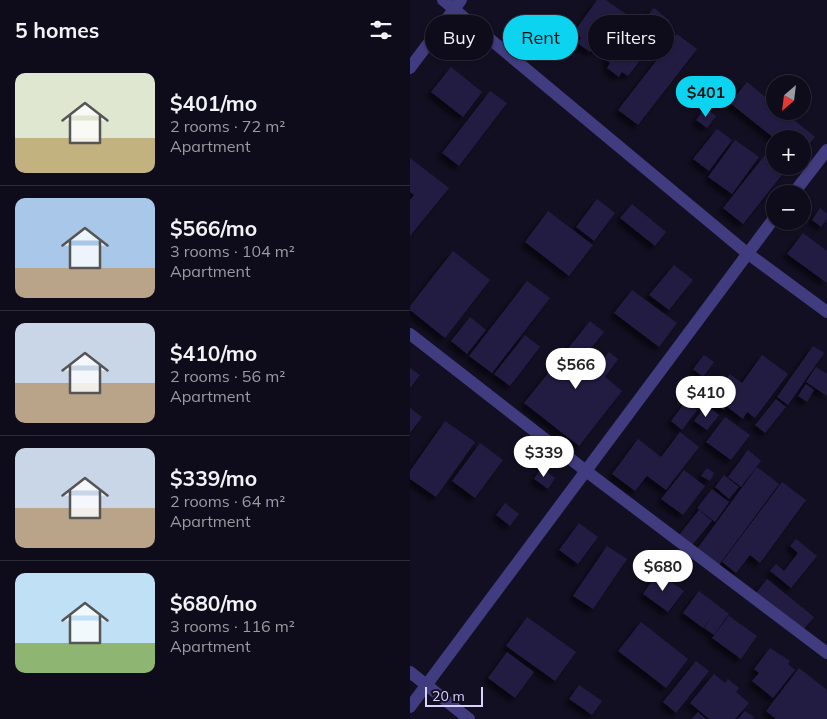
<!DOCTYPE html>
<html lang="en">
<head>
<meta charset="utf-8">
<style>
	body { margin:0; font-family:Mulish,sans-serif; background:#1c1927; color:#f1f3f6; height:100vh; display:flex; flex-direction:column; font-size:19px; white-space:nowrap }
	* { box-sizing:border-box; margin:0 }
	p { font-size:16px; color:#9b9ba2 }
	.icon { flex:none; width:28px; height:28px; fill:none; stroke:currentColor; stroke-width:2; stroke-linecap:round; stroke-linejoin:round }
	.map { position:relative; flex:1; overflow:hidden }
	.panel { display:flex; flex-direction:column; background:#0e0b1a; width:410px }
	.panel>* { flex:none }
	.banner { position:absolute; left:15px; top:15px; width:326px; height:45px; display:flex; gap:10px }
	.needle { width:32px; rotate:208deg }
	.tools { position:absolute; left:356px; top:75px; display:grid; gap:10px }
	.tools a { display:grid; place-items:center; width:45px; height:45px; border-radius:50%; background:#0e0b1a; box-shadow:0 1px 4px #0004,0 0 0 1px #2e2b39; font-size:25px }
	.scale { position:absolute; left:15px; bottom:12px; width:58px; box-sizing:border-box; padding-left:5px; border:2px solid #d8d2fd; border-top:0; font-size:14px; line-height:18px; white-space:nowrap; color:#d8d2fd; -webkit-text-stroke:4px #130f22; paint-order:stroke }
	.price { position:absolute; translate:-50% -42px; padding:0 11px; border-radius:18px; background:#fff; color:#222; font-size:16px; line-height:32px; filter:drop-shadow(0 1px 2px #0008) }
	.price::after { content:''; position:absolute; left:50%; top:30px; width:15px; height:11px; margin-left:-8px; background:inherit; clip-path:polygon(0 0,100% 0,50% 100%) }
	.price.current { background:#0cd4f0; color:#111 }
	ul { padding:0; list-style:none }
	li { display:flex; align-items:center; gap:15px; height:125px; padding:0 15px }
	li+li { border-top:1px solid #2e2b39 }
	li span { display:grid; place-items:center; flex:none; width:140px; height:100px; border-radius:10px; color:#555 }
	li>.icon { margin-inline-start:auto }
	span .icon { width:60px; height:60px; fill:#fffc; stroke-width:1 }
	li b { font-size:21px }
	h2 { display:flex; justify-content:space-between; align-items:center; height:60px; padding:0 15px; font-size:21px }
	.chip { padding:0 18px; border-radius:22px; background:#0e0b1a; box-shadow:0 1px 4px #0004,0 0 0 1px #2e2b39; font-size:18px; line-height:45px }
	.chip.current { background:#0cd4f0; color:#111 }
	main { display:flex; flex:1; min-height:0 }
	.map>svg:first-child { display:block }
</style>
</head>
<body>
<main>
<section class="panel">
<h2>5 homes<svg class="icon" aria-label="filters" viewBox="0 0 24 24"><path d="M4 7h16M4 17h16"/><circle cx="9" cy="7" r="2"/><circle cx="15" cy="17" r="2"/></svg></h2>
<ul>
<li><span style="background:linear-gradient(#dfe7d0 65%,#c2b280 0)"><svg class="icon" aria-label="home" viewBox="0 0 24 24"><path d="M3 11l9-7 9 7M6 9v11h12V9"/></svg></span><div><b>$401/mo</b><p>2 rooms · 72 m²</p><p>Apartment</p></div></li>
<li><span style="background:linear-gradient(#a9c7e8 70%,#b9a48a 0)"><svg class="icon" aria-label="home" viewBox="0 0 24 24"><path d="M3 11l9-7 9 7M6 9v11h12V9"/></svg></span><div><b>$566/mo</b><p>3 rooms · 104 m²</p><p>Apartment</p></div></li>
<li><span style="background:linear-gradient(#c9d6e8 60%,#b9a48a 0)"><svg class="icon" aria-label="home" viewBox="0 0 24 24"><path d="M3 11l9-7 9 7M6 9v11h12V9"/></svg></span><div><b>$410/mo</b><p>2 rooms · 56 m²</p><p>Apartment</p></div></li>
<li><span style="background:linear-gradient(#c9d6e8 60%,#b9a48a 0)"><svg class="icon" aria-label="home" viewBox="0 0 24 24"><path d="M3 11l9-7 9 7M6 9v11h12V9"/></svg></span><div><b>$339/mo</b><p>2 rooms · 64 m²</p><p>Apartment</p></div></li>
<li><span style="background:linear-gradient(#bfe0f5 70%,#8fb573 0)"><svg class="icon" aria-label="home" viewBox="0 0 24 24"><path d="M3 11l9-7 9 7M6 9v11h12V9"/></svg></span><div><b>$680/mo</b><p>3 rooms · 116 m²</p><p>Apartment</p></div></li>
</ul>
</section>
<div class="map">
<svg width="417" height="719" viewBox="0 0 417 719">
	<defs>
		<filter id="shadow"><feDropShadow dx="-4.5" dy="4.5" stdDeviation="2.5" flood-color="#0009"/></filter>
	</defs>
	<rect width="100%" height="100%" fill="#130f22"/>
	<!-- building -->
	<g fill="#241c42" filter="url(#shadow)">
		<polygon points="187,0 196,0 220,17 210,31 206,28 189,51 184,47 180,52 167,43 171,38 164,32"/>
		<polygon points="244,8 260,21 253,31 236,17"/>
		<polygon points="233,23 242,30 239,33 246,39 218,76 212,72 209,77 197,68 200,63 196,60 219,28 226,33"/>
		<polygon points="267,34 287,49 228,125 208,110"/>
		<polygon points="41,67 72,92 53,117 21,92"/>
		<polygon points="337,82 365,105 365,111 373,111 405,137 392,153 392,139 365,139 320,103"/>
		<polygon points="80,91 97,103 49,166 32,153"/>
		<polygon points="295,108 306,116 297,128 286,120"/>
		<polygon points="307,129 322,140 299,171 283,159"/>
		<polygon points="325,140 349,157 322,194 298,177"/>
		<polygon points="355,155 365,163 365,166 369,166 375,171 333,224 313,208"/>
		<polygon points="0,158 39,188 0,236 0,200 4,195 0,192"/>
		<polygon points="187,199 205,213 184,241 166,227"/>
		<polygon points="222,204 256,232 245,246 210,218"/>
		<polygon points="410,208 417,214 417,219 411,227 402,220"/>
		<polygon points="138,211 183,245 159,276 115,242"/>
		<polygon points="393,233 417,251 417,283 377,254"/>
		<polygon points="43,251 80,280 35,338 0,310 0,306"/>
		<polygon points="264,265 283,280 259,310 239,295"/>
		<polygon points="117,281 140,298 82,373 59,356"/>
		<polygon points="222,290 267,323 249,347 204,313"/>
		<polygon points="60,317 76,330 57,354 41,341"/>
		<polygon points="180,321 194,332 169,363 181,373 199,352 208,359 195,377 212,391 169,446 114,403"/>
		<polygon points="115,335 130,347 100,386 84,374"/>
		<polygon points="403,346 414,353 378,405 367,397"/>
		<polygon points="294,355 304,362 293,377 283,369"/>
		<polygon points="352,355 378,374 345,418 337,412 333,419 316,406 314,410 304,403 307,399 303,396 320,374 332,383"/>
		<polygon points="406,367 417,374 417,396 396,382"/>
		<polygon points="0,368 10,375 0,388"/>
		<polygon points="396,384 404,390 397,402 388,396"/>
		<polygon points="366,399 376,407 355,433 345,425"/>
		<polygon points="276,401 287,410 272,430 261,421"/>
		<polygon points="296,405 309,415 297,430 284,421"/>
		<polygon points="0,408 12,417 0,433"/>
		<polygon points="315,417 340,435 321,460 296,442"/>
		<polygon points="35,421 65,442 26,497 0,479 0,471"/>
		<polygon points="270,432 289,447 256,490 237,476 225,491 202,474 228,439 251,457"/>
		<polygon points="70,443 93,460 65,498 42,481"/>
		<polygon points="338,450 351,461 331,487 318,477"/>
		<polygon points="347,467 369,484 309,565 287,549"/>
		<polygon points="131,468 145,478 138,489 124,479"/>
		<polygon points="297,468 304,473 300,481 291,476"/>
		<polygon points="274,470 295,486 273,515 251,499"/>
		<polygon points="314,475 329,487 319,499 305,487"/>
		<polygon points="372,482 396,500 350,563 340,555 326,573 312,562"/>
		<polygon points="302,489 319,502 305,522 287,508"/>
		<polygon points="95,503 109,514 100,526 86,515"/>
		<polygon points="289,510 302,521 282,545 269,535"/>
		<polygon points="169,523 188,537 168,564 149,550"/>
		<polygon points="386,539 407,556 381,588 360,571 366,564 374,571 388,553 380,546"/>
		<polygon points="197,546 217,559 183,609 163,596"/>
		<polygon points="248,572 274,591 258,612 233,594"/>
		<polygon points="357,579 404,617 393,630 346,593"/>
		<polygon points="289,591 319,614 304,635 294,628 302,616 293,628 273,613"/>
		<polygon points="319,616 347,636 331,659 302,638"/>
		<polygon points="117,617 166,652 145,681 96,646"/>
		<polygon points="231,622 278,659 256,688 208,651"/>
		<polygon points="360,648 380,661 378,664 385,670 363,698 342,681 349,673 344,669"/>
		<polygon points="97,652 124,672 105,698 78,678"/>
		<polygon points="286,661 299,671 266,713 253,702"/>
		<polygon points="389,668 417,690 417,719 366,719 356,711"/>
		<polygon points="304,674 315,683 318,679 329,688 326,692 339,703 325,719 299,719 280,703"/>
		<polygon points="169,685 192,701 182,715 159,699"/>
		<polygon points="335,711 344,717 342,719 328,719"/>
		<polygon points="288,712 296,719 281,719"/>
	</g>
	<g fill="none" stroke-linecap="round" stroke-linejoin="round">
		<!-- minor -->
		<g stroke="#403c7f" stroke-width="12">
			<polyline points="33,0 337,253 417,312"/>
			<polyline points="0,68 51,0"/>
			<polyline points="383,194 417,150"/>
			<polyline points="0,334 176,471 417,653"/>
			<polyline points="0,672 59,719"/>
			<polyline points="0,707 365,217"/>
		</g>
	</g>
</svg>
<div class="tools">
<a><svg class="needle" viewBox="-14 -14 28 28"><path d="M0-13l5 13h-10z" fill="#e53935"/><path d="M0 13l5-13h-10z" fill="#9b9ba2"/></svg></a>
<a>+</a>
<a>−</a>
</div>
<div class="scale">20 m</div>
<b class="price current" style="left:296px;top:118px">$401</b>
<b class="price" style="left:166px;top:390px">$566</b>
<b class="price" style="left:296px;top:418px">$410</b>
<b class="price" style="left:134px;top:478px">$339</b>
<b class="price" style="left:253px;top:592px">$680</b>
<div class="banner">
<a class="chip">Buy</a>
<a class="chip current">Rent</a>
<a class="chip">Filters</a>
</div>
</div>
</main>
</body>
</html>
